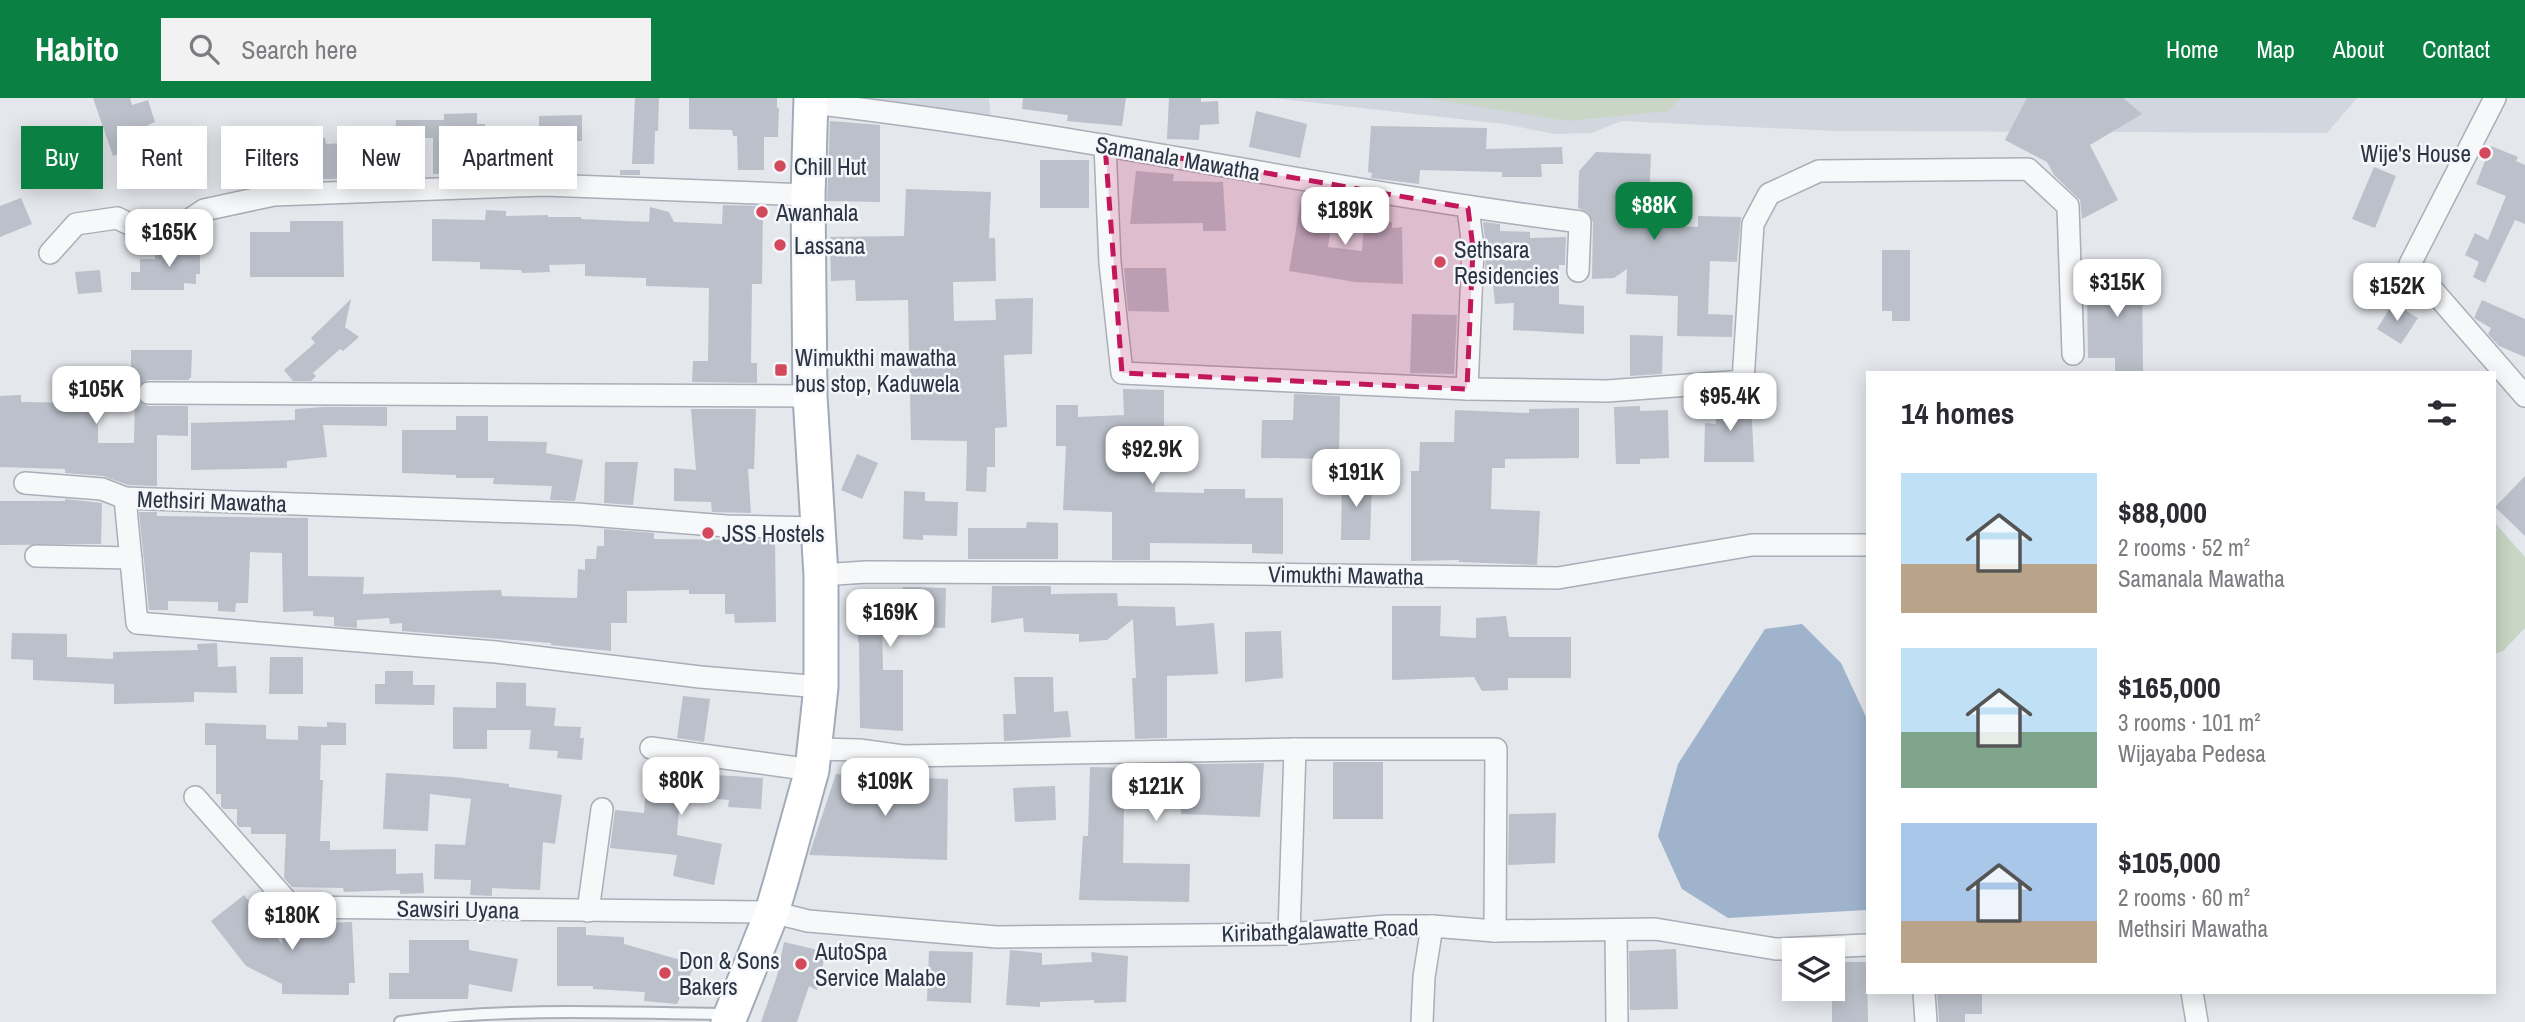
<!DOCTYPE html>
<html lang="en">
<head>
<meta charset="utf-8">
<style>
	body { margin:0; font-family:"Archivo Narrow",sans-serif; background:#f2f2f3; color:#2b2b33; height:100vh; display:flex; flex-direction:column; font-size:26px; white-space:nowrap }
	* { box-sizing:border-box; margin:0 }
	p { font-size:23px; color:#7c7c81 }
	.icon { flex:none; width:38px; height:38px; fill:none; stroke:currentColor; stroke-width:2; stroke-linecap:round; stroke-linejoin:round }
	.map { position:relative; flex:1; overflow:hidden }
	.side { position:absolute; left:1866px; top:273px; width:630px; height:623px; display:flex; flex-direction:column; background:#fff; border-radius:0px; box-shadow:0 4px 18px #0003 }
	.side>* { flex:none }
	.guide { position:absolute; left:21px; top:28px; width:665px; height:63px; display:flex; gap:14px }
	.tools { position:absolute; left:1782px; top:840px; display:grid; gap:14px }
	.tools a { display:grid; place-items:center; width:63px; height:63px; border-radius:0px; background:#fff; box-shadow:0 4px 18px #0003; font-size:35px }
	.price { position:absolute; translate:-50% -60px; padding:0 16px; border-radius:14px; background:#fff; color:#222; font-size:23px; line-height:46px; filter:drop-shadow(0 2px 4px #0008) }
	.price::after { content:''; position:absolute; left:50%; top:42px; width:21px; height:16px; margin-left:-10px; background:inherit; clip-path:polygon(0 0,100% 0,50% 100%) }
	.price.current { background:#0b8043; color:#fff }
	ul { padding:0; list-style:none }
	li { display:flex; align-items:center; gap:21px; height:175px; padding:0 35px }
	li span { display:grid; place-items:center; flex:none; width:196px; height:140px; border-radius:0px; color:#555 }
	li>.icon { margin-inline-start:auto }
	span .icon { width:84px; height:84px; fill:#fffc; stroke-width:1 }
	li b { font-size:30px }
	h2 { display:flex; justify-content:space-between; align-items:center; height:84px; padding:0 35px; font-size:30px }
	.chip { padding:0 24px; border-radius:0px; background:#fff; box-shadow:0 4px 18px #0003; font-size:24px; line-height:63px }
	.chip.current { background:#0b8043; color:#fff }
	header { display:flex; align-items:center; gap:42px; box-sizing:border-box; height:98px; padding:0 35px; background:#0b8043; color:#fff }
	header strong { font-size:33px }
	nav { display:flex; gap:38px; margin-inline-start:auto; font-size:24px }
	.search { width:490px; height:63px; background:#f2f2f3; display:flex; align-items:center; gap:18px; box-sizing:border-box; padding:0 24px; border-radius:0px; color:#7c7c81; font-size:26px }
	.map>svg:first-child { display:block }
</style>
</head>
<body>
<header>
<strong>Habito</strong>
<div class="search"><svg class="icon" aria-label="search" viewBox="0 0 24 24"><circle cx="10" cy="10" r="6"/><path d="M15 15l6 6"/></svg>Search here</div>
<nav><a>Home</a><a>Map</a><a>About</a><a>Contact</a></nav>
</header>
<div class="map">
<svg width="2525" height="924" viewBox="0 0 2525 924">
	<rect width="100%" height="100%" fill="#e4e7ec"/>
	<!-- built -->
	<g fill="#d2d6de">
		<polygon points="856,0 989,0 991,25 860,2"/>
		<polygon points="1273,0 2357,0 2327,35 1836,33 1621,23 1592,35 1555,36 1504,26"/>
	</g>
	<!-- green -->
	<g fill="#c9d6c5">
		<polygon points="1426,0 1681,0 1668,13 1567,23"/>
		<polygon points="2494,424 2525,459 2525,530 2503,553 2494,556"/>
	</g>
	<!-- water -->
	<polygon fill="#9fb4cc" points="1802,526 1841,565 1867,621 1867,812 1728,820 1682,791 1658,738 1678,666 1765,531"/>
	<!-- building -->
	<g fill="#bbc0ca">
		<polygon points="93,0 130,0 132,7 148,2 155,24 148,27 151,36 139,40 142,48 113,58"/>
		<polygon points="635,0 659,0 658,33 655,33 654,66 632,66"/>
		<polygon points="689,0 777,0 777,10 779,10 778,39 764,39 764,72 738,72 737,38 733,38 732,32 689,31"/>
		<polygon points="1023,0 1126,0 1122,28 1067,23 1068,17 1022,11"/>
		<polygon points="1169,0 1201,0 1201,4 1218,3 1219,26 1200,27 1199,42 1167,41"/>
		<polygon points="2027,0 2123,0 2142,16 2090,47 2118,102 2082,121 2080,102 2054,77 2047,64 2005,42"/>
		<polygon points="1256,13 1307,26 1300,60 1249,49"/>
		<polygon points="477,15 477,26 485,26 485,42 474,42 474,75 433,76 433,40 395,40 396,22 444,22 444,16"/>
		<polygon points="582,17 582,43 539,42 539,18"/>
		<polygon points="830,23 880,27 880,104 827,103"/>
		<polygon points="1371,28 1487,30 1486,51 1562,49 1563,66 1541,66 1542,79 1502,79 1502,74 1420,72 1419,86 1371,80 1372,75 1368,74"/>
		<polygon points="301,40 325,40 326,46 347,45 347,58 400,55 401,79 287,82 264,86 256,51"/>
		<polygon points="2491,48 2518,59 2516,63 2525,67 2525,126 2515,122 2485,185 2473,179 2479,164 2465,157 2475,135 2488,142 2506,98 2476,86"/>
		<polygon points="1596,54 1651,56 1648,127 1698,129 1698,118 1741,119 1737,164 1710,163 1708,216 1733,217 1732,239 1677,238 1678,198 1626,196 1627,171 1614,180 1592,181 1593,124 1588,114 1578,110 1579,73"/>
		<rect x="1040" y="62" width="49" height="48"/>
		<polygon points="2374,69 2396,78 2375,130 2352,121"/>
		<rect x="620" y="72" width="20" height="5"/>
		<polygon points="1136,73 1174,76 1173,83 1223,84 1226,133 1203,133 1203,125 1130,126"/>
		<polygon points="906,91 991,94 989,140 995,140 996,183 953,184 954,223 996,222 995,201 1033,200 1032,256 1004,257 1007,329 995,330 995,369 987,369 986,394 966,393 967,343 911,342 908,202 856,203 855,182 831,183 830,139 904,138"/>
		<polygon points="1302,95 1335,100 1328,149 1362,153 1364,123 1392,124 1392,130 1402,129 1403,186 1355,184 1289,173"/>
		<polygon points="21,100 32,126 0,139 0,108"/>
		<polygon points="723,107 763,108 762,186 752,186 751,265 757,265 757,285 692,284 693,263 708,263 709,190 646,188 646,180 585,178 585,166 549,167 550,174 522,175 521,172 480,171 480,164 432,163 432,121 485,122 486,112 506,113 506,118 548,117 548,119 581,119 581,121 649,124 650,109 669,114 674,124 722,126"/>
		<polygon points="290,123 343,123 344,179 250,179 250,134 290,134"/>
		<polygon points="1483,124 1500,126 1500,133 1530,134 1530,140 1566,139 1565,167 1559,167 1559,206 1584,208 1584,236 1513,232 1514,205 1495,206 1492,177 1485,176 1486,150"/>
		<polygon points="180,144 200,144 200,176 196,176 196,186 184,185 184,192 131,192 131,174 140,174 140,161 155,161 155,153 177,153 177,145"/>
		<polygon points="1882,152 1910,152 1910,223 1892,223 1892,213 1882,213"/>
		<polygon points="2108,164 2127,164 2127,176 2142,176 2143,275 2115,275 2115,260 2088,260 2087,192 2099,192 2099,178 2108,177"/>
		<polygon points="1124,170 1166,170 1169,214 1128,213"/>
		<polygon points="100,172 102,194 78,196 75,174"/>
		<polygon points="351,201 345,229 359,239 343,253 340,251 313,275 316,278 311,283 293,283 284,272 315,245 311,240"/>
		<polygon points="2482,202 2525,221 2525,259 2499,248 2488,236 2491,230 2474,220"/>
		<polygon points="2393,205 2418,220 2401,246 2377,231"/>
		<polygon points="1412,216 1457,217 1454,276 1410,275"/>
		<polygon points="1630,237 1663,238 1662,276 1630,278"/>
		<polygon points="131,252 192,252 191,280 189,280 189,282 148,282 138,288 136,294 138,302 148,308 188,308 188,338 157,337 157,388 128,387 103,378 65,375 65,371 0,369 0,298 21,297 21,304 98,305 98,345 134,345 135,297 85,294 85,283 131,280"/>
		<polygon points="1123,291 1164,292 1164,353 1157,353 1155,394 1204,395 1204,391 1245,391 1245,400 1283,400 1283,456 1252,455 1252,446 1150,445 1150,462 1112,462 1112,414 1063,412 1066,348 1056,348 1056,307 1078,307 1078,319 1124,317"/>
		<polygon points="1294,296 1340,298 1339,361 1261,360 1262,322 1293,322"/>
		<polygon points="1715,302 1751,303 1754,364 1704,364 1705,325 1716,326"/>
		<polygon points="1640,308 1640,313 1668,312 1669,360 1640,361 1640,366 1616,366 1614,309"/>
		<polygon points="324,309 387,309 387,328 323,327 327,359 287,363 287,370 191,372 191,325 295,322 295,311"/>
		<polygon points="1579,310 1579,360 1505,361 1505,370 1492,370 1491,411 1540,413 1537,467 1459,464 1459,462 1411,463 1411,373 1419,373 1420,344 1454,344 1455,312 1529,315 1529,311"/>
		<polygon points="691,311 756,311 754,371 748,371 751,415 712,414 711,404 674,403 674,370 696,372"/>
		<polygon points="456,318 488,318 488,343 547,344 546,355 583,362 575,403 550,402 552,388 493,386 494,380 456,380 456,377 402,375 402,332 456,332"/>
		<polygon points="857,356 878,365 862,401 841,392"/>
		<polygon points="605,364 638,364 633,407 604,405"/>
		<polygon points="2525,378 2525,438 2495,409"/>
		<polygon points="1342,380 1372,382 1370,442 1341,442"/>
		<polygon points="904,393 925,394 925,403 958,404 957,438 923,437 923,442 903,441"/>
		<polygon points="65,401 102,405 101,446 0,447 0,403 65,403"/>
		<polygon points="139,414 157,414 157,418 308,420 308,478 364,479 363,496 501,492 502,498 577,500 578,471 585,472 585,461 596,461 597,448 604,448 604,431 654,435 654,441 775,442 776,524 735,525 734,516 725,516 725,496 689,496 689,492 627,493 627,525 611,525 611,553 551,547 551,545 402,533 402,525 390,526 389,520 357,522 357,530 334,528 334,519 313,518 313,513 283,514 282,455 250,454 248,505 236,505 235,514 218,513 218,504 168,503 168,512 149,512"/>
		<polygon points="1027,424 1058,425 1058,461 968,461 968,430 1026,430"/>
		<polygon points="992,488 1051,488 1051,496 1117,495 1118,508 1175,509 1176,528 1214,525 1218,576 1167,578 1167,640 1135,641 1132,580 1136,580 1133,521 1107,542 1079,544 1079,536 1024,534 1023,520 991,525"/>
		<polygon points="903,489 946,490 945,530 882,528 883,572 903,572 903,633 860,630 859,544 858,544 856,497 903,495"/>
		<polygon points="1392,508 1441,508 1440,538 1476,540 1476,520 1506,518 1509,539 1571,539 1571,580 1508,580 1508,592 1482,593 1474,579 1392,582"/>
		<polygon points="1281,533 1283,580 1245,584 1245,534"/>
		<polygon points="12,535 67,536 67,559 113,561 113,554 198,552 197,546 217,545 218,569 236,568 237,595 194,594 194,604 114,606 114,586 33,582 33,562 11,561"/>
		<polygon points="270,559 303,559 303,596 269,596"/>
		<polygon points="385,573 413,573 413,587 435,587 434,607 375,606 375,586 385,586"/>
		<polygon points="1014,579 1053,579 1054,614 1068,613 1071,639 1004,643 1003,616 1016,616"/>
		<polygon points="496,584 526,585 526,608 556,610 554,628 581,629 580,640 584,640 582,662 557,660 558,653 529,651 531,632 487,632 487,651 453,651 453,609 496,610"/>
		<polygon points="683,598 710,601 704,644 677,640"/>
		<polygon points="327,624 346,625 346,647 321,647 320,682 323,682 320,743 330,743 330,752 396,751 396,776 423,775 424,795 400,796 400,792 344,794 343,790 292,789 284,780 286,736 251,736 251,729 239,729 237,726 237,711 224,711 221,709 221,696 216,696 216,647 205,647 205,625 266,627 266,641 298,642 298,628 327,629"/>
		<polygon points="648,662 700,670 700,676 763,680 761,711 728,709 729,702 680,698 677,737 722,746 714,787 673,778 677,757 610,750 615,712 644,715"/>
		<rect x="1333" y="664" width="50" height="57"/>
		<polygon points="1264,665 1260,719 1181,716 1181,708 1124,708 1123,765 1190,766 1189,804 1079,802 1083,738 1088,738 1090,669 1134,670 1134,667"/>
		<polygon points="386,675 454,679 509,686 509,689 562,697 555,746 543,744 540,792 492,790 492,798 470,797 471,782 434,781 435,746 465,747 471,701 430,696 428,733 383,731"/>
		<polygon points="836,676 948,681 947,762 809,757"/>
		<polygon points="1055,688 1056,722 1015,724 1013,690"/>
		<polygon points="1556,715 1555,765 1508,767 1509,716"/>
		<polygon points="244,797 282,846 283,835 315,837 315,825 352,824 355,885 349,885 349,897 282,896 282,886 246,868 211,823"/>
		<polygon points="557,829 586,829 586,837 624,839 624,846 695,866 677,906 644,903 645,894 593,891 593,888 557,888"/>
		<polygon points="409,842 469,842 469,852 518,861 512,894 469,886 468,901 389,901 389,875 409,875"/>
		<polygon points="784,844 826,854 817,892 809,888 797,924 761,924 777,878"/>
		<polygon points="1676,851 1678,911 1630,912 1629,853"/>
		<polygon points="1010,852 1042,855 1042,867 1092,864 1091,854 1128,858 1126,904 1094,905 1094,902 1040,904 1040,909 1006,907"/>
		<polygon points="929,853 973,854 971,905 927,903"/>
		<polygon points="1832,864 1867,864 1868,924 1832,924"/>
		<polygon points="1937,894 1982,894 1982,916 1965,916 1965,924 1939,924"/>
	</g>
	<g fill="none" stroke-linecap="round" stroke-linejoin="round">
		<!-- lane casing -->
		<g stroke="#a9aeb7" stroke-width="14">
			<path id="lane" d="M400 924C508 909 617 915 726 916"/>
		</g>
		<!-- street casing -->
		<g stroke="#a9aeb7" stroke-width="24">
			<g id="street">
				<polyline points="2495,0 2410,166 2525,298"/>
				<path d="M811 5C1069 34 1322 91 1580 124L1578 173"/>
				<polyline points="1105,47 1110,165 1122,275 1467,291 1473,150 1468,110"/>
				<polyline points="50,155 76,126 117,120 160,141 204,112 274,97 544,87 808,97"/>
				<polyline points="1467,291 1607,293 1743,283 1753,126 1769,96 1819,73 2028,71 2068,108 2073,256"/>
				<polyline points="149,295 810,298"/>
				<polyline points="25,385 102,391 125,400"/>
				<polyline points="818,430 726,428 577,416 125,400 137,525 496,554 700,579 821,589"/>
				<polyline points="36,458 131,460"/>
				<polyline points="821,477 866,474 1182,475 1558,480 1752,447 1867,447"/>
				<polyline points="651,650 812,672"/>
				<polyline points="816,651 859,652 903,658 1295,651 1289,836"/>
				<polyline points="1295,651 1496,651 1495,833"/>
				<polyline points="195,699 292,809 772,814 808,823 997,839 1289,836 1387,828 1432,828 1495,833 1655,831 1776,851 1867,847"/>
				<polyline points="588,813 602,711"/>
				<polyline points="1616,833 1617,924"/>
				<polyline points="1924,894 1926,924"/>
				<polyline points="2192,894 2197,924"/>
				<polyline points="1422,924 1424,879 1432,828"/>
			</g>
		</g>
		<!-- primary casing -->
		<g stroke="#a3abb8" stroke-width="37">
			<polyline id="primary" points="728,924 772,814 782,780 812,672 821,589 821,477 810,298 808,97 811,0"/>
		</g>
		<!-- lane -->
		<use href="#lane" stroke="#f7f8fa" stroke-width="10"/>
		<!-- street -->
		<use href="#street" stroke="#f7f8fa" stroke-width="21"/>
		<!-- primary -->
		<use href="#primary" stroke="#fff" stroke-width="33"/>
	</g>
	<!-- marked area -->
	<path fill="#c2185b" fill-opacity="0.2" stroke="#c2185b" stroke-width="5" stroke-dasharray="14 9" stroke-linejoin="round" d="M1105 47 1468 110 1473 150 1467 291 1122 275Z"/>
	<!-- markers -->
	<g fill="#d1495b" stroke="#f4f6f9" stroke-width="2.5">
		<circle cx="2485" cy="55" r="7"/>
		<circle cx="780" cy="68" r="7"/>
		<circle cx="762" cy="114" r="7"/>
		<circle cx="780" cy="147" r="7"/>
		<circle cx="1440" cy="164" r="7"/>
		<rect x="774" y="265" width="14" height="14" rx="3.5"/>
		<circle cx="708" cy="435" r="7"/>
		<circle cx="801" cy="866" r="7"/>
		<circle cx="665" cy="875" r="7"/>
	</g>
	<g text-anchor="middle" dominant-baseline="central" stroke-width="5" stroke-linejoin="round" paint-order="stroke">
		<!-- poi labels -->
		<g font-size="23" fill="#2b3445" stroke="#f4f6f9" text-anchor="start">
			<text x="2471" y="55" text-anchor="end">Wije's House</text>
			<text x="794" y="68">Chill Hut</text>
			<text x="776" y="114">Awanhala</text>
			<text x="794" y="147">Lassana</text>
			<text x="1454" y="151">Sethsara<tspan x="1454" dy="26">Residencies</tspan></text>
			<text x="795" y="259">Wimukthi mawatha<tspan x="795" dy="26">bus stop, Kaduwela</tspan></text>
			<text x="722" y="435">JSS Hostels</text>
			<text x="815" y="853">AutoSpa<tspan x="815" dy="26">Service Malabe</tspan></text>
			<text x="679" y="862">Don &amp; Sons<tspan x="679" dy="26">Bakers</tspan></text>
		</g>
		<!-- street labels -->
		<g font-size="23" fill="#2b3445" stroke="#f4f6f9">
			<text transform="translate(1178 60) rotate(10)">Samanala Mawatha</text>
			<text transform="translate(212 403) rotate(2)">Methsiri Mawatha</text>
			<text transform="translate(1346 477) rotate(1)">Vimukthi Mawatha</text>
			<text transform="translate(458 811) rotate(1)">Sawsiri Uyana</text>
			<text transform="translate(1320 832) rotate(-2)">Kiribathgalawatte Road</text>
		</g>
	</g>
</svg>
<div class="tools">
<a><svg class="icon" aria-label="layers" viewBox="0 0 24 24"><path d="M12 4l9 5-9 5-9-5zM3 14l9 5 9-5"/></svg></a>
</div>
<b class="price current" style="left:1654px;top:144px">$88K</b>
<b class="price" style="left:1345px;top:149px">$189K</b>
<b class="price" style="left:169px;top:171px">$165K</b>
<b class="price" style="left:2117px;top:221px">$315K</b>
<b class="price" style="left:2397px;top:225px">$152K</b>
<b class="price" style="left:96px;top:328px">$105K</b>
<b class="price" style="left:1730px;top:335px">$95.4K</b>
<b class="price" style="left:1152px;top:388px">$92.9K</b>
<b class="price" style="left:1356px;top:411px">$191K</b>
<b class="price" style="left:890px;top:551px">$169K</b>
<b class="price" style="left:681px;top:719px">$80K</b>
<b class="price" style="left:885px;top:720px">$109K</b>
<b class="price" style="left:1156px;top:725px">$121K</b>
<b class="price" style="left:292px;top:854px">$180K</b>
<div class="guide">
<a class="chip current">Buy</a>
<a class="chip">Rent</a>
<a class="chip">Filters</a>
<a class="chip">New</a>
<a class="chip">Apartment</a>
</div>
<section class="side">
<h2>14 homes<svg class="icon" aria-label="filters" viewBox="0 0 24 24"><path d="M4 7h16M4 17h16"/><circle cx="9" cy="7" r="2"/><circle cx="15" cy="17" r="2"/></svg></h2>
<ul>
<li><span style="background:linear-gradient(#bfe0f5 65%,#b9a48a 0)"><svg class="icon" aria-label="home" viewBox="0 0 24 24"><path d="M3 11l9-7 9 7M6 9v11h12V9"/></svg></span><div><b>$88,000</b><p>2 rooms · 52 m²</p><p>Samanala Mawatha</p></div></li>
<li><span style="background:linear-gradient(#bfe0f5 60%,#7fa58c 0)"><svg class="icon" aria-label="home" viewBox="0 0 24 24"><path d="M3 11l9-7 9 7M6 9v11h12V9"/></svg></span><div><b>$165,000</b><p>3 rooms · 101 m²</p><p>Wijayaba Pedesa</p></div></li>
<li><span style="background:linear-gradient(#a9c7e8 70%,#b9a48a 0)"><svg class="icon" aria-label="home" viewBox="0 0 24 24"><path d="M3 11l9-7 9 7M6 9v11h12V9"/></svg></span><div><b>$105,000</b><p>2 rooms · 60 m²</p><p>Methsiri Mawatha</p></div></li>
</ul>
</section>
</div>
</body>
</html>
